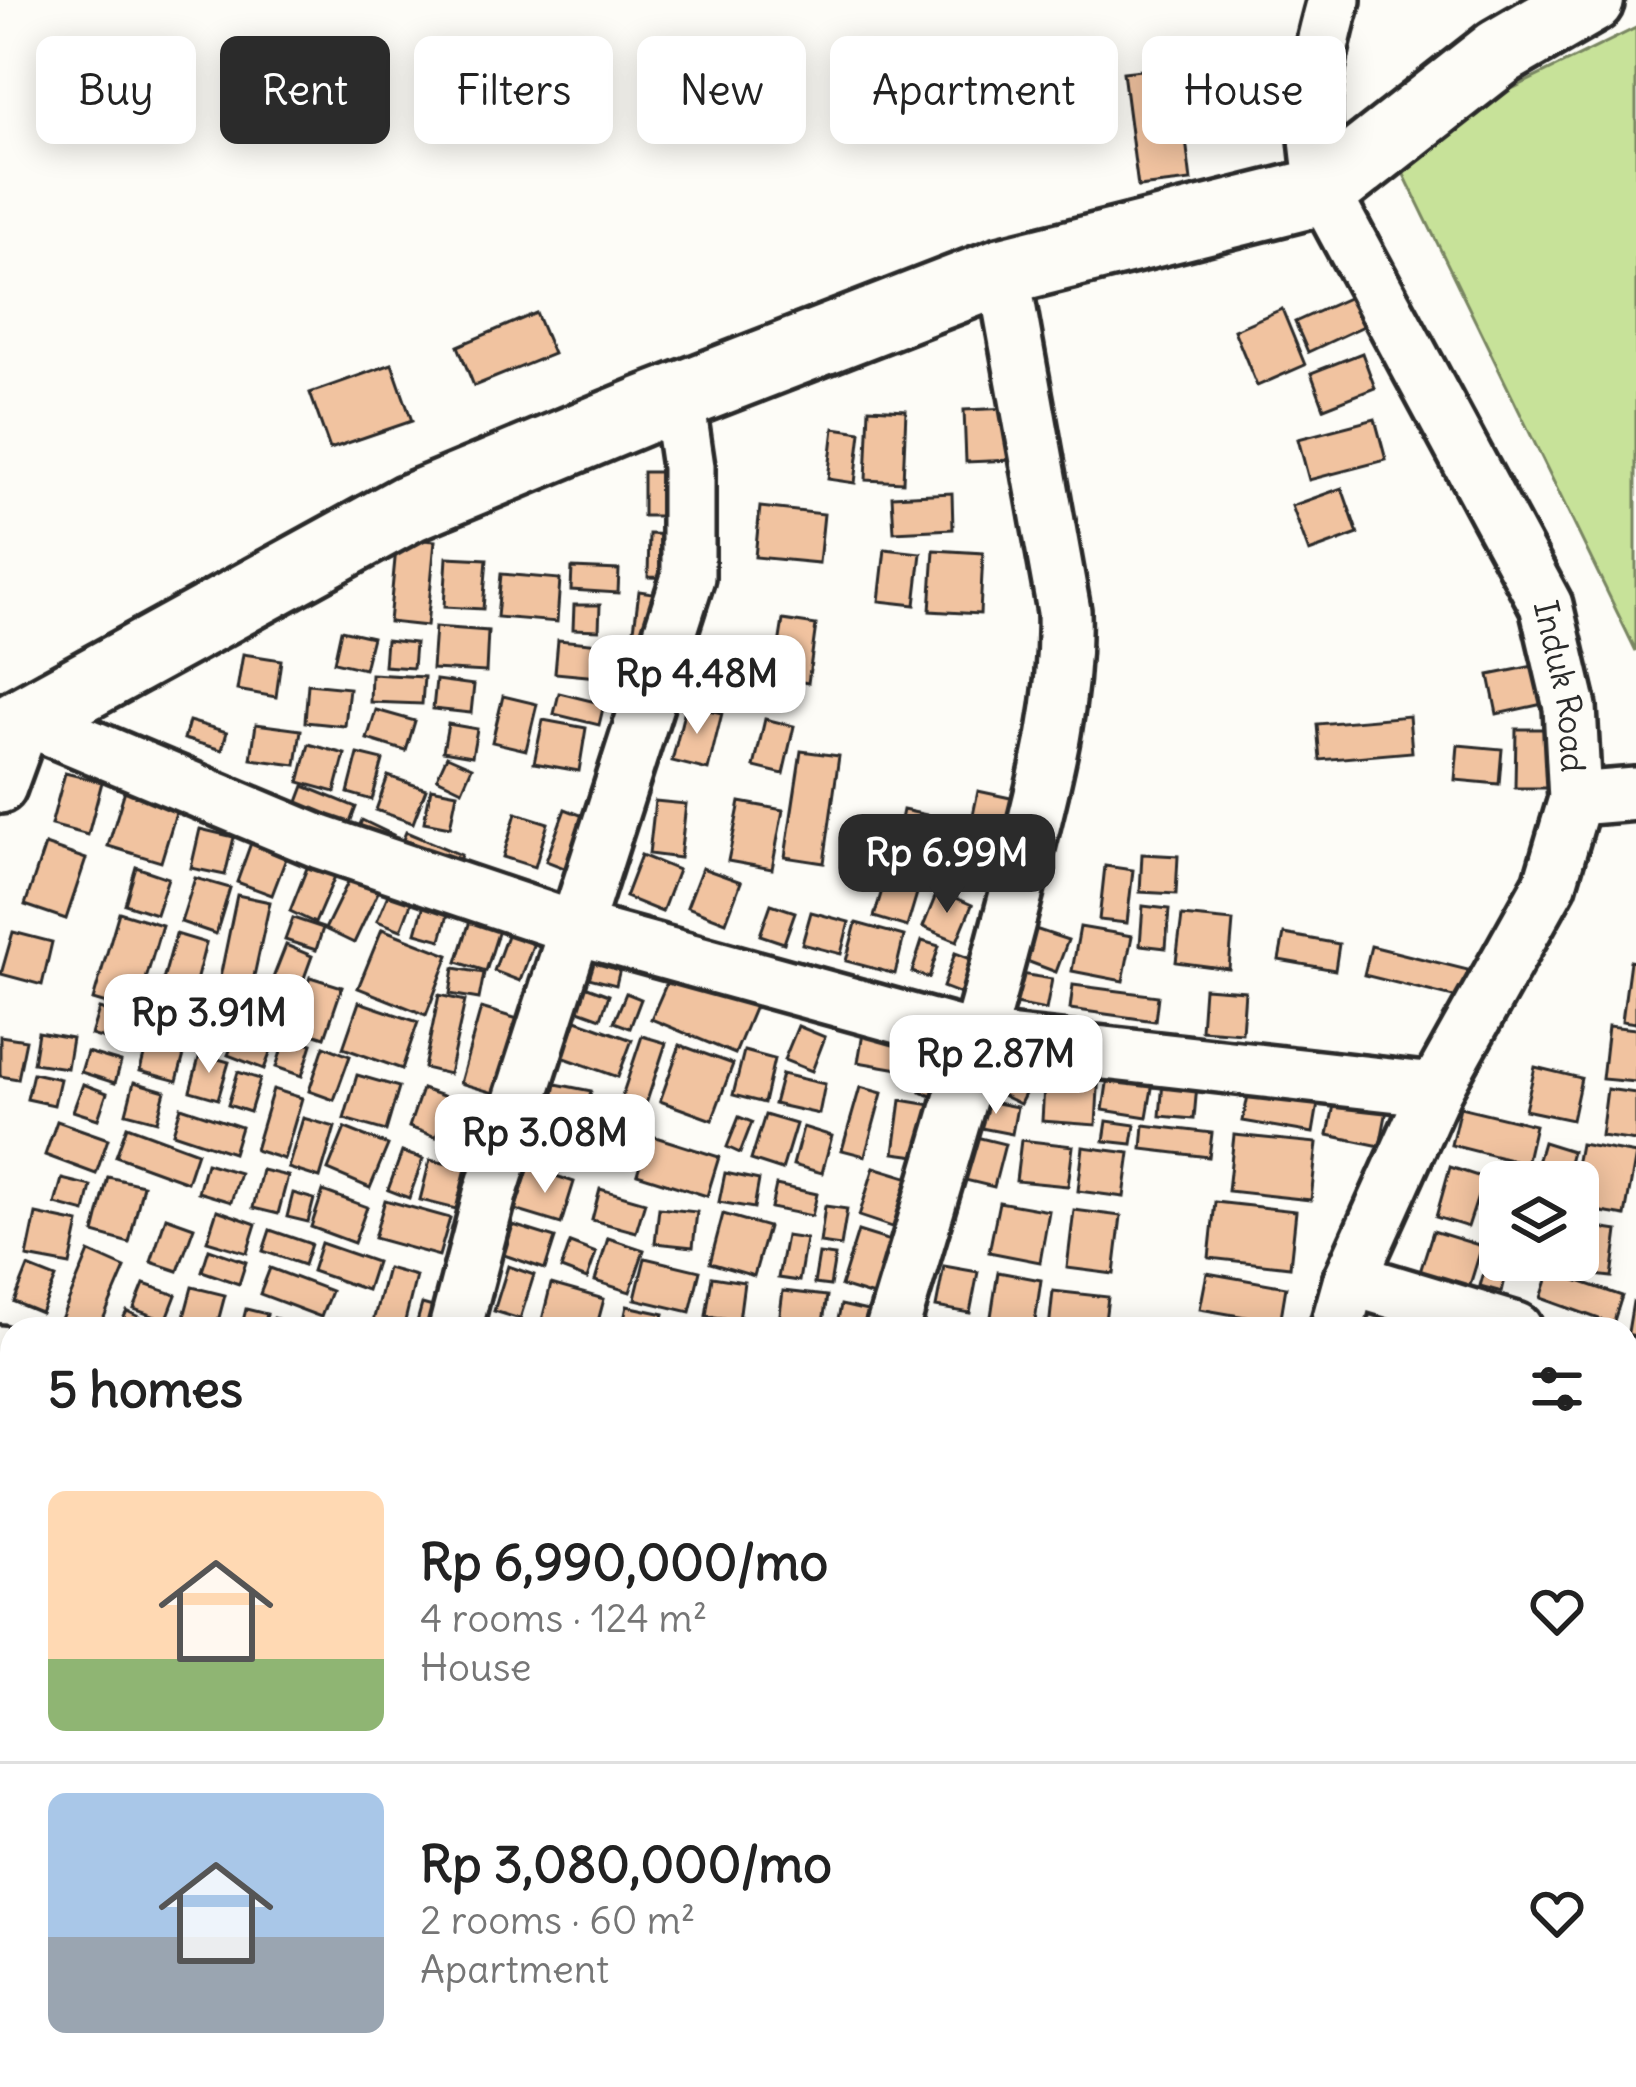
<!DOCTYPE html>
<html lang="en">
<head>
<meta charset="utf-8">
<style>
	body { margin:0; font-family:Delius,sans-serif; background:#f6f6f6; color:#222; height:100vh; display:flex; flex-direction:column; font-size:45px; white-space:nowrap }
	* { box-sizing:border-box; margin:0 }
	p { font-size:39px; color:#767676 }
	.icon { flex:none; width:66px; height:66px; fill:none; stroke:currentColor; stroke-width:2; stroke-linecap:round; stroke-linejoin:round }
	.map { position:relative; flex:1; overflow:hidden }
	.drawer { position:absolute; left:0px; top:1317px; width:1638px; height:771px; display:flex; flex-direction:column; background:#fff; border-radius:36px 36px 0 0; box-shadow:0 6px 30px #0003 }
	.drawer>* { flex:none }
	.banner { position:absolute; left:36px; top:36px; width:1566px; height:108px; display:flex; gap:24px }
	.fabs { position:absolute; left:1479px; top:1161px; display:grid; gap:24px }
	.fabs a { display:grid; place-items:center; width:120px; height:120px; border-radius:18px; background:#fff; box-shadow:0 6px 30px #0003; font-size:60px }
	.price { position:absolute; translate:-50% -102px; padding:0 27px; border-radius:24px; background:#fff; color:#222; font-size:39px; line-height:78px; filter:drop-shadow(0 3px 6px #0008) }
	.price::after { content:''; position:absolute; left:50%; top:72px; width:36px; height:27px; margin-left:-18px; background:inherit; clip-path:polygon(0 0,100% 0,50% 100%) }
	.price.on { background:#2b2b2b; color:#fff }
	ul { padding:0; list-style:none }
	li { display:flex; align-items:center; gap:36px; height:300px; padding:0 48px }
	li+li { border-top:3px solid #e0e0e0 }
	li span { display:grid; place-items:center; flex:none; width:336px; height:240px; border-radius:18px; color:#555 }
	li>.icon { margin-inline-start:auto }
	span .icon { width:144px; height:144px; fill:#fffc; stroke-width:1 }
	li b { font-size:51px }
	h2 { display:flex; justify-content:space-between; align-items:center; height:144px; padding:0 48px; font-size:51px }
	.tag { padding:0 42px; border-radius:18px; background:#fff; box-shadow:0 6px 30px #0003; font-size:42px; line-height:108px }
	.tag.on { background:#2b2b2b; color:#fff }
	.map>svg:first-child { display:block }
</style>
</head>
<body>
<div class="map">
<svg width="1636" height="2087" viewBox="0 0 1636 2087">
	<rect width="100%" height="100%" fill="#fdfcf7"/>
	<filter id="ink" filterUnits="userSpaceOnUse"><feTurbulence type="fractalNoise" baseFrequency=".00833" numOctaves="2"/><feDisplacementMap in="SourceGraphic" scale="24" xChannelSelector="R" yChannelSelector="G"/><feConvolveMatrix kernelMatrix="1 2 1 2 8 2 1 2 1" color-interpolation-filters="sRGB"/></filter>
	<g filter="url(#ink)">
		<!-- green -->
		<polygon fill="#c7e299" stroke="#798662" stroke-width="3" points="1636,28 1636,651 1391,148"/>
		<!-- building -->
		<g fill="#f1c3a0" stroke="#2b2b2b" stroke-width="3">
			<polygon points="1177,66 1191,181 1138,187 1123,72"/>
			<polygon points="1357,294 1370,323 1308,352 1295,322"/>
			<polygon points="1282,309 1305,365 1257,386 1234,330"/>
			<polygon points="536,313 553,354 474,386 458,346"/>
			<polygon points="1362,353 1375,388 1324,408 1311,373"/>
			<polygon points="392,364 412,421 330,449 310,393"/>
			<polygon points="869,408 906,410 903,482 866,480"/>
			<polygon points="1011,408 1013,460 966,462 964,410"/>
			<polygon points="1375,419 1386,460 1309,480 1298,439"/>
			<polygon points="834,428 861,432 855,483 828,479"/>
			<polygon points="643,472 665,472 664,516 643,516"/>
			<polygon points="1342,488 1358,534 1309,552 1292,506"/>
			<polygon points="952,493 953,529 894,532 892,496"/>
			<polygon points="760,507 824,514 819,563 755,557"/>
			<polygon points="649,534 681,535 681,578 648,577"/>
			<polygon points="397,538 435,541 427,626 389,622"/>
			<polygon points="885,549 921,553 915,605 879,601"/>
			<polygon points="934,550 983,553 980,614 930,611"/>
			<polygon points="447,557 487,559 483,609 444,607"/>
			<polygon points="572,568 619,570 618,593 571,590"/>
			<polygon points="501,574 560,579 557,622 497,617"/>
			<polygon points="639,591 666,595 658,648 632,645"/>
			<polygon points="574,605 600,605 599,630 573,629"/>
			<polygon points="783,620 816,625 808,683 774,677"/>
			<polygon points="435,627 488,631 486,672 432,669"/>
			<polygon points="341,630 372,637 364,669 334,662"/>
			<polygon points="386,640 415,643 413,668 384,666"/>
			<polygon points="558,640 601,644 598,677 555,673"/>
			<polygon points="243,654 281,660 276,697 237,690"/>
			<polygon points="1538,665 1547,703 1497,714 1489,675"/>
			<polygon points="371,674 424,677 422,704 370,702"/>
			<polygon points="436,680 474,685 471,713 433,709"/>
			<polygon points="308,684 349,688 345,726 305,722"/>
			<polygon points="559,693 604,704 599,725 554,714"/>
			<polygon points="503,696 537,704 526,750 492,742"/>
			<polygon points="686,705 722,713 708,770 672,761"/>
			<polygon points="376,710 415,721 406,751 367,739"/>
			<polygon points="1409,716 1412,752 1320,760 1317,724"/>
			<polygon points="765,719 794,726 783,774 754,767"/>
			<polygon points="543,720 586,728 579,771 534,763"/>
			<polygon points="189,721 227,732 222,750 184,739"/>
			<polygon points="256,724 301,730 296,765 251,759"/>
			<polygon points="448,724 477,729 472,756 443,751"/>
			<polygon points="1516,729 1554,729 1554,788 1515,788"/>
			<polygon points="309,744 345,754 335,792 299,782"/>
			<polygon points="1458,745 1502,749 1499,784 1455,780"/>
			<polygon points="801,751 839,756 824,863 785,857"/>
			<polygon points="358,754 383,760 372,800 348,793"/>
			<polygon points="447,756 472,767 462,790 437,778"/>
			<polygon points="65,773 102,782 88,835 51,825"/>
			<polygon points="388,776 426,789 413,823 376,810"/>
			<polygon points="304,786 356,807 341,846 289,826"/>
			<polygon points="431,788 457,793 450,827 424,822"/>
			<polygon points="125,790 178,806 161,862 108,846"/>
			<polygon points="978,791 1029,802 1023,830 972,820"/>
			<polygon points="655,801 686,804 680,858 649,854"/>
			<polygon points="740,802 783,810 772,869 728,861"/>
			<polygon points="565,809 591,819 572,871 546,861"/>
			<polygon points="903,810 936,817 929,850 896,843"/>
			<polygon points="516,813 548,823 535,867 503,857"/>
			<polygon points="362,820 393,835 380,859 351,845"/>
			<polygon points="957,823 997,833 983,890 943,881"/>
			<polygon points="200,829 234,837 225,875 191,868"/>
			<polygon points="406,832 461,855 452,877 397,854"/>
			<polygon points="251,843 287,856 272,895 237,882"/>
			<polygon points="45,845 86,859 66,919 25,905"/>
			<polygon points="1142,854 1178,856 1176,894 1140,892"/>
			<polygon points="641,855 678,870 662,912 625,897"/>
			<polygon points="309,863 336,874 315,923 290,911"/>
			<polygon points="1105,866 1133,870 1127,923 1099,920"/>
			<polygon points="136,867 168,878 156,914 125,904"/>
			<polygon points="702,868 741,882 726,922 687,907"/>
			<polygon points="352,874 380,888 354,943 325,929"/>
			<polygon points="195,878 230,888 216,934 181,922"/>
			<polygon points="885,880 918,890 907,927 874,917"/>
			<polygon points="390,890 413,898 401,930 377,921"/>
			<polygon points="938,890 972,905 957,941 923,927"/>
			<polygon points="237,895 270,902 248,1004 216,997"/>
			<polygon points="426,897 451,903 441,940 416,933"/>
			<polygon points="771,904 795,912 784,943 760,935"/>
			<polygon points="475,905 504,914 486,971 457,962"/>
			<polygon points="1143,906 1169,909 1166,948 1140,945"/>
			<polygon points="119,912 162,925 136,1013 93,1000"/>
			<polygon points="811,912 849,922 841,954 802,944"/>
			<polygon points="514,916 540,926 520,981 494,971"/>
			<polygon points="1182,916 1233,921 1229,969 1176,962"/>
			<polygon points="293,918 323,928 316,950 285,940"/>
			<polygon points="856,923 904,936 895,974 846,961"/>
			<polygon points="1080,927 1132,936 1123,981 1072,971"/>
			<polygon points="382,929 449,955 426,1015 358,988"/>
			<polygon points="1035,929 1068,940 1056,972 1024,960"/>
			<polygon points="13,932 52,942 42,985 1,974"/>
			<polygon points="176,934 206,943 193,993 162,984"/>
			<polygon points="1284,934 1339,944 1335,970 1279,960"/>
			<polygon points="922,941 939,946 929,978 912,972"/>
			<polygon points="286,945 312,956 288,1022 260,1011"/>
			<polygon points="580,946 623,956 616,985 573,974"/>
			<polygon points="1371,946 1468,970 1461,999 1364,975"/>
			<polygon points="955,953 982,963 969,997 943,987"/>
			<polygon points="1630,961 1636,962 1636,1023 1622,1021"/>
			<polygon points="675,964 758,999 735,1054 651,1019"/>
			<polygon points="454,968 484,973 479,999 450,994"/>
			<polygon points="1015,973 1052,979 1046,1010 1010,1003"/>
			<polygon points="310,977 342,987 325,1037 294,1027"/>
			<polygon points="566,979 609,995 601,1018 557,1002"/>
			<polygon points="1073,985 1158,996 1155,1021 1070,1009"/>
			<polygon points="1204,988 1245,991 1242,1033 1201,1030"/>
			<polygon points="626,993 641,999 630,1028 614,1022"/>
			<polygon points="439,995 465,1001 449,1074 424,1068"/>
			<polygon points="158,1000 196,1010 177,1081 140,1071"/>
			<polygon points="359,1002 418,1022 402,1069 343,1048"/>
			<polygon points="481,1008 518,1019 497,1094 460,1083"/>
			<polygon points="99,1009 142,1022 134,1048 91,1035"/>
			<polygon points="207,1018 228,1023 222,1049 201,1044"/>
			<polygon points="576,1020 632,1040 618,1077 562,1057"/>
			<polygon points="865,1022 917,1031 910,1071 858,1062"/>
			<polygon points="798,1026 825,1037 812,1071 784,1060"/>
			<polygon points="1608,1026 1636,1029 1636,1082 1602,1079"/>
			<polygon points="38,1032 72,1038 67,1068 33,1063"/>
			<polygon points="238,1032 273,1046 264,1069 228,1055"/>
			<polygon points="940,1035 962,1043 942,1100 921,1092"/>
			<polygon points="0,1036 26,1040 18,1079 0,1076"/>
			<polygon points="286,1036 312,1044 302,1076 276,1067"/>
			<polygon points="642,1036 666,1043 645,1107 621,1099"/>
			<polygon points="680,1045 733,1064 712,1120 660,1101"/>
			<polygon points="324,1046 350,1056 334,1100 309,1091"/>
			<polygon points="744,1051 774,1059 764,1103 733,1095"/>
			<polygon points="87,1052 121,1062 115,1083 81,1072"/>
			<polygon points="200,1054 229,1062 218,1099 190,1091"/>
			<polygon points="1006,1055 1037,1070 1020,1104 990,1089"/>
			<polygon points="1111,1057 1156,1065 1147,1117 1103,1110"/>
			<polygon points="1535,1067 1581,1078 1572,1120 1525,1110"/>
			<polygon points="1045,1068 1099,1071 1096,1125 1042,1121"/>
			<polygon points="1164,1071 1198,1074 1194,1119 1160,1116"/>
			<polygon points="238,1072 260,1079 250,1112 228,1105"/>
			<polygon points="33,1073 60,1079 54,1105 27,1099"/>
			<polygon points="782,1074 825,1084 819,1114 774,1104"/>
			<polygon points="357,1075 399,1087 386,1131 344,1119"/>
			<polygon points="1252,1075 1321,1086 1313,1133 1243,1121"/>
			<polygon points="134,1082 165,1091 157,1121 126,1113"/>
			<polygon points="83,1084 107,1093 98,1119 73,1111"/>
			<polygon points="556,1084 591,1091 581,1135 547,1127"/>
			<polygon points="860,1087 882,1093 865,1156 842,1150"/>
			<polygon points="273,1089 302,1098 284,1159 255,1150"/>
			<polygon points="422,1089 449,1098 436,1137 409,1127"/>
			<polygon points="1607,1089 1636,1093 1636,1141 1601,1136"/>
			<polygon points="901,1100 931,1105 924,1157 894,1153"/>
			<polygon points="981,1100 1017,1107 1012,1134 976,1127"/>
			<polygon points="1335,1100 1387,1110 1380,1146 1328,1135"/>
			<polygon points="181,1107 241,1127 233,1153 173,1133"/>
			<polygon points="1460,1107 1535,1125 1526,1164 1451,1145"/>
			<polygon points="460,1110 490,1121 477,1152 448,1141"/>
			<polygon points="765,1115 796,1124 782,1170 751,1160"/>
			<polygon points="739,1117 752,1122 740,1153 727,1147"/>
			<polygon points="303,1118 335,1127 320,1178 288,1168"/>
			<polygon points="57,1121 108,1139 96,1174 45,1155"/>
			<polygon points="1107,1121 1135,1125 1132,1144 1104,1141"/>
			<polygon points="1144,1125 1212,1133 1209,1157 1142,1149"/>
			<polygon points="127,1126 197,1152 187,1182 116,1156"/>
			<polygon points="803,1127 832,1136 822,1173 793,1165"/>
			<polygon points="345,1128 388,1145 370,1188 328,1170"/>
			<polygon points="649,1135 719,1157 707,1196 637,1174"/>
			<polygon points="1234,1135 1317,1143 1311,1200 1228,1191"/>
			<polygon points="972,1136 1005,1144 994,1187 961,1179"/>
			<polygon points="1021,1140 1073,1146 1068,1186 1016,1181"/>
			<polygon points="1543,1142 1572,1151 1564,1181 1534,1173"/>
			<polygon points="1580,1144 1636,1154 1625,1216 1578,1208 1578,1182 1573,1182"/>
			<polygon points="1083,1147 1130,1153 1124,1197 1078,1191"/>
			<polygon points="402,1152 423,1159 409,1198 388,1190"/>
			<polygon points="430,1160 466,1168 456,1209 420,1200"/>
			<polygon points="206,1163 240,1173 231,1202 198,1192"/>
			<polygon points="529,1167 574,1182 561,1224 515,1210"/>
			<polygon points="874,1167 913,1179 898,1229 859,1216"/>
			<polygon points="1450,1167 1484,1178 1468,1227 1436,1217"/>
			<polygon points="262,1170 288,1176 278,1214 253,1208"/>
			<polygon points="725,1173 759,1180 754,1208 719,1202"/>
			<polygon points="1502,1174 1523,1182 1500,1182 1500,1195 1495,1193"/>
			<polygon points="108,1177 143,1185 129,1243 94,1233"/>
			<polygon points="62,1179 91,1186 85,1212 55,1204"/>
			<polygon points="776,1185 817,1194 812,1216 771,1208"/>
			<polygon points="600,1189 645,1202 636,1232 592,1220"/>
			<polygon points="323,1191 367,1207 354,1243 311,1227"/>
			<polygon points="293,1193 314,1199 308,1222 287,1217"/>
			<polygon points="385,1200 450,1218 439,1256 374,1238"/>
			<polygon points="1491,1201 1500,1205 1500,1238 1480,1230"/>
			<polygon points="999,1202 1049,1211 1040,1262 989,1252"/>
			<polygon points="1215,1202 1296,1211 1290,1267 1209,1258"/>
			<polygon points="825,1206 847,1209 841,1246 820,1243"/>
			<polygon points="659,1208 697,1212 693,1247 655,1243"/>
			<polygon points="217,1210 256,1224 247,1253 207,1241"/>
			<polygon points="1074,1210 1121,1216 1114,1274 1067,1268"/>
			<polygon points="36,1214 79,1223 70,1265 27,1257"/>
			<polygon points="723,1214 768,1227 754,1276 710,1263"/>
			<polygon points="166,1217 194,1227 178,1271 151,1262"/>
			<polygon points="513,1225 555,1238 545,1269 504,1255"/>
			<polygon points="1591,1227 1618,1231 1612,1277 1585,1274"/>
			<polygon points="1578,1228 1586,1229 1579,1265 1554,1260 1578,1260"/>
			<polygon points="270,1230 311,1244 304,1265 263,1251"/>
			<polygon points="858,1231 900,1244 883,1299 841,1286"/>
			<polygon points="1433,1231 1482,1246 1469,1288 1420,1272"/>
			<polygon points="786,1236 806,1239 799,1281 778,1278"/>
			<polygon points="608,1238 644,1250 630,1292 595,1281"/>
			<polygon points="321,1243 376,1262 367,1290 312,1271"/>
			<polygon points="570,1243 596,1253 587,1279 561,1269"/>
			<polygon points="209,1249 246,1262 239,1284 202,1271"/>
			<polygon points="89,1252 125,1268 99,1329 61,1319"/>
			<polygon points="819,1254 835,1256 830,1286 814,1284"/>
			<polygon points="645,1258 700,1271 690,1312 635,1299"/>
			<polygon points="1486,1265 1507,1270 1502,1292 1480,1286"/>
			<polygon points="508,1266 534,1275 520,1319 494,1311"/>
			<polygon points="944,1266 978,1272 970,1313 936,1307"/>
			<polygon points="28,1267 56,1278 41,1313 14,1302"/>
			<polygon points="270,1268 331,1291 321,1317 260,1294"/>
			<polygon points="387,1268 416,1276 403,1329 371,1329"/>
			<polygon points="1550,1271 1622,1296 1613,1324 1541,1298"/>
			<polygon points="998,1272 1041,1280 1034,1329 989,1329"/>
			<polygon points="1207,1273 1286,1287 1280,1323 1200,1309"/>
			<polygon points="712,1277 744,1282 739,1320 706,1316"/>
			<polygon points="144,1284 176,1295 166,1321 134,1309"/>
			<polygon points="551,1284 604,1299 596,1329 541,1324"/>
			<polygon points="192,1287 225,1295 216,1329 181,1328"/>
			<polygon points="783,1291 827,1296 822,1329 778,1329"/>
			<polygon points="1053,1291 1108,1297 1104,1329 1049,1329"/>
			<polygon points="1633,1302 1636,1303 1636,1339 1627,1338"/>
			<polygon points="422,1304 440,1309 434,1329 415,1329"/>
			<polygon points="841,1305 876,1313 873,1329 836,1329"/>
			<polygon points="627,1306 664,1314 660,1329 622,1329"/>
			<polygon points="1400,1307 1447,1329 1395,1329"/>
			<polygon points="246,1309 267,1314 263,1329 241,1329"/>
			<polygon points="127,1311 163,1329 118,1329"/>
			<polygon points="274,1318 312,1329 271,1329"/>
			<polygon points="1626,1379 1636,1381 1636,1438 1626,1436"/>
			<polygon points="0,1423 12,1428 12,1437 0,1464"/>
			<polygon points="12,1481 12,1534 0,1528 0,1506"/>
			<polygon points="1626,1513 1636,1515 1636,1562 1626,1560"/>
		</g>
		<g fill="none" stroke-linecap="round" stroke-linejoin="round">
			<!-- street casing -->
			<g stroke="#2b2b2b" stroke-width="60">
				<g id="street">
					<path id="s1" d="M1334 0C1312 79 1309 109 1323 191L1546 605 1570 707 1575 799 1550 884 1435 1090 1350 1279 1336 1329"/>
					<polyline points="28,720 320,842 578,929 979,1039 1435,1090"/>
					<polyline points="0,787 24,721"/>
					<polyline points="1575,799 1636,794"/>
					<polyline points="1350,1279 1516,1329"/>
					<polyline points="455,1329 490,1194 688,577 688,467 678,399"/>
					<path d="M892 1329C935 1186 978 1043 1015 898 1039 802 1067 711 1064 611L1003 271"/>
					<polyline points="0,1352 12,1357"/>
					<polyline points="1626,1363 1636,1366"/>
					<polyline points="1626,1738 1636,1741"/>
					<polyline points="1145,2087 1148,2076"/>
				</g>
			</g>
			<!-- secondary casing -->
			<g stroke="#2b2b2b" stroke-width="75">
				<polyline id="secondary" points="0,733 409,508 647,409 1003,271 1323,191 1500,52 1590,0"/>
			</g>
			<!-- street -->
			<use href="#street" stroke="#fdfcf7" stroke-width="51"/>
			<!-- secondary -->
			<use href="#secondary" stroke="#fdfcf7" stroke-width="66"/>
		</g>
	</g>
	<g text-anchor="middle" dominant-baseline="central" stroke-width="9" stroke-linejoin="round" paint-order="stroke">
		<!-- street labels -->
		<g font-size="33" fill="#2b2b2b" stroke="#fdfcf7">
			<text stroke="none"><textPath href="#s1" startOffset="747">Induk Road</textPath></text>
		</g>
	</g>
</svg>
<div class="fabs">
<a><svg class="icon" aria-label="layers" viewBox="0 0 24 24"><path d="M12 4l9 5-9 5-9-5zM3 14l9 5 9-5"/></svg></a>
</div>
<b class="price" style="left:697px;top:737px">Rp 4.48M</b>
<b class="price on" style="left:947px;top:916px">Rp 6.99M</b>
<b class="price" style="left:209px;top:1076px">Rp 3.91M</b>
<b class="price" style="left:996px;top:1117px">Rp 2.87M</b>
<b class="price" style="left:545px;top:1196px">Rp 3.08M</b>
<div class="banner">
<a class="tag">Buy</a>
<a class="tag on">Rent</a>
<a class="tag">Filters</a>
<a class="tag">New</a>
<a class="tag">Apartment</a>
<a class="tag">House</a>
</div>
<section class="drawer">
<h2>5 homes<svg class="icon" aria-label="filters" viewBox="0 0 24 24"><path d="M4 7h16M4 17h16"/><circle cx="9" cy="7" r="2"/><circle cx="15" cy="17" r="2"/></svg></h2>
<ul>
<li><span style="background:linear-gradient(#ffd9b3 70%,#8fb573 0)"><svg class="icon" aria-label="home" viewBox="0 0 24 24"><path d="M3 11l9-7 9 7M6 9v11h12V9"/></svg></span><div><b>Rp 6,990,000/mo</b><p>4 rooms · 124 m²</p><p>House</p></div><svg class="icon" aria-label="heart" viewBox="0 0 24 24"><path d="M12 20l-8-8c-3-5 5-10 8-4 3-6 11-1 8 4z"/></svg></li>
<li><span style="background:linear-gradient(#a9c7e8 60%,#9aa5b1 0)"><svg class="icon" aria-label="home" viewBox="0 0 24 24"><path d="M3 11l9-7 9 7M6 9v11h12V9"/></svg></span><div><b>Rp 3,080,000/mo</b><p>2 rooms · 60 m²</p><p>Apartment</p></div><svg class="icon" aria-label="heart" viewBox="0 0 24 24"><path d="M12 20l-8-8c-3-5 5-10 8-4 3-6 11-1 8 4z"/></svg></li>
</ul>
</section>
</div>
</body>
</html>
